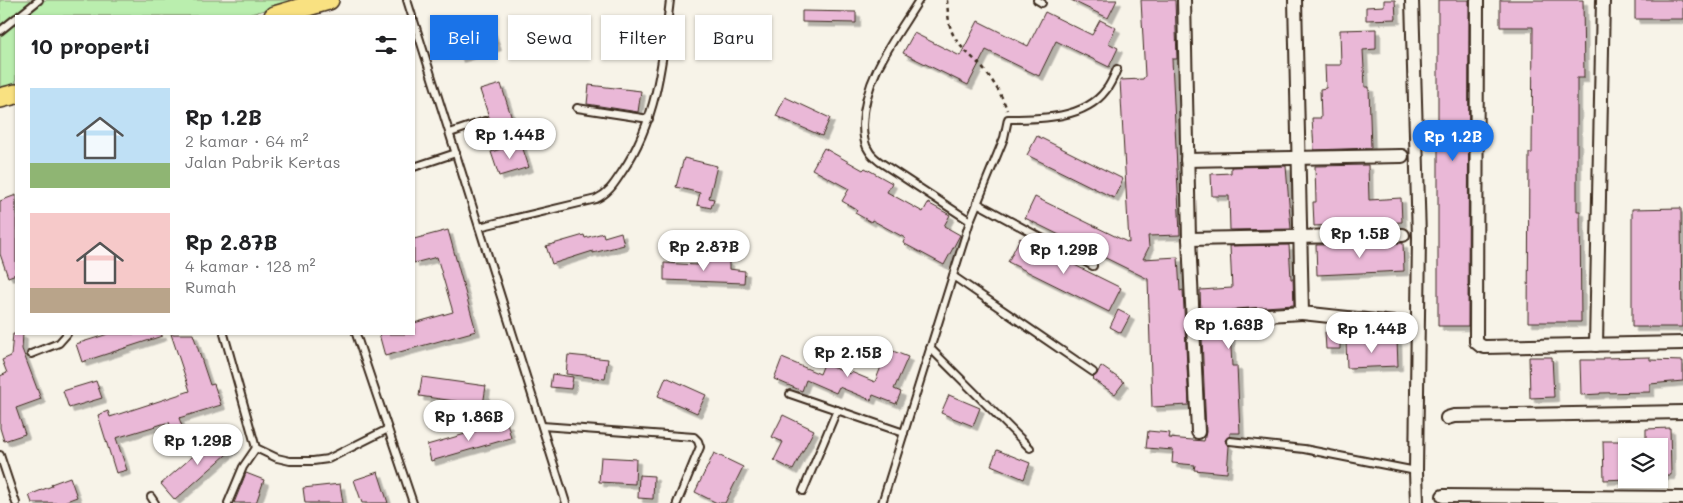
<!DOCTYPE html>
<html lang="id">
<head>
<meta charset="utf-8">
<style>
	body { margin:0; font-family:Mali,sans-serif; background:#f6f6f6; color:#202124; height:100vh; display:flex; flex-direction:column; font-size:19px; white-space:nowrap }
	* { box-sizing:border-box; margin:0 }
	p { font-size:16px; color:#757577 }
	.icon { flex:none; width:28px; height:28px; fill:none; stroke:currentColor; stroke-width:2; stroke-linecap:round; stroke-linejoin:round }
	.map { position:relative; flex:1; overflow:hidden }
	.side { position:absolute; left:15px; top:15px; width:400px; height:320px; display:flex; flex-direction:column; background:#fff; border-radius:0px; box-shadow:0 1px 4px #0004 }
	.side>* { flex:none }
	.guide { position:absolute; left:430px; top:15px; width:475px; height:45px; display:flex; gap:10px }
	.buttons { position:absolute; left:1618px; top:438px; display:grid; gap:10px }
	.buttons a { display:grid; place-items:center; width:50px; height:50px; border-radius:0px; background:#fff; box-shadow:0 1px 4px #0004; font-size:25px }
	.price { position:absolute; translate:-50% -42px; padding:0 11px; border-radius:18px; background:#fff; color:#222; font-size:16px; line-height:32px; filter:drop-shadow(0 1px 2px #0008) }
	.price::after { content:''; position:absolute; left:50%; top:30px; width:15px; height:11px; margin-left:-8px; background:inherit; clip-path:polygon(0 0,100% 0,50% 100%) }
	.price.on { background:#1a73e8; color:#fff }
	ul { padding:0; list-style:none }
	li { display:flex; align-items:center; gap:15px; height:125px; padding:0 15px }
	li span { display:grid; place-items:center; flex:none; width:140px; height:100px; border-radius:0px; color:#555 }
	li>.icon { margin-inline-start:auto }
	span .icon { width:60px; height:60px; fill:#fffc; stroke-width:1 }
	li b { font-size:21px }
	h2 { display:flex; justify-content:space-between; align-items:center; height:60px; padding:0 15px; font-size:21px }
	.tag { padding:0 18px; border-radius:0px; background:#fff; box-shadow:0 1px 4px #0004; font-size:18px; line-height:45px }
	.tag.on { background:#1a73e8; color:#fff }
	.map>svg:first-child { display:block }
</style>
</head>
<body>
<div class="map">
<svg width="1683" height="503" viewBox="0 0 1683 503">
	<defs>
		<filter id="shadow"><feDropShadow dx="4.5" dy="4.5" stdDeviation="0" flood-color="#0004"/></filter>
	</defs>
	<rect width="100%" height="100%" fill="#f7f3e8"/>
	<filter id="ink" filterUnits="userSpaceOnUse"><feTurbulence type="fractalNoise" baseFrequency=".02" numOctaves="2"/><feDisplacementMap in="SourceGraphic" scale="10" xChannelSelector="R" yChannelSelector="G"/><feConvolveMatrix kernelMatrix="1 2 1 2 8 2 1 2 1" color-interpolation-filters="sRGB"/></filter>
	<g filter="url(#ink)">
		<!-- green -->
		<polygon fill="#baeeae" stroke="#7a8c66" points="0,0 299,0 244,16 16,16 16,84 0,88"/>
		<!-- building -->
		<g fill="#eab8d7" stroke="#3b2a1e" filter="url(#shadow)">
			<polygon points="1071,0 1117,0 1108,18"/>
			<polygon points="1141,0 1175,0 1177,59 1172,59 1180,235 1148,236 1149,247 1143,259 1178,257 1180,291 1183,290 1189,405 1152,407 1148,279 1025,218 1035,197 1129,243 1120,80 1143,79 1145,76"/>
			<polygon points="1384,0 1395,0 1396,19 1366,20 1366,7 1384,6"/>
			<polygon points="1438,0 1469,0 1468,326 1438,326"/>
			<polygon points="1500,0 1583,0 1584,78 1577,78 1577,211 1580,211 1581,322 1528,322 1529,153 1532,153 1533,27 1500,27"/>
			<rect x="1635" y="0" width="48" height="19"/>
			<polygon points="802,11 856,12 856,23 802,22"/>
			<polygon points="1045,12 1092,35 1100,20 1116,28 1108,43 1118,48 1109,67 1056,41 1039,76 986,50 968,85 903,53 914,33 960,56 978,21 1028,46"/>
			<polygon points="489,22 497,46 459,58 451,34"/>
			<polygon points="1376,29 1376,49 1363,50 1365,87 1369,87 1371,148 1314,150 1312,118 1321,118 1320,89 1326,88 1325,65 1341,65 1340,30"/>
			<polygon points="501,84 512,119 492,126 480,90"/>
			<polygon points="589,85 641,91 638,112 587,104"/>
			<polygon points="785,97 830,118 822,136 776,116"/>
			<polygon points="1037,136 1123,179 1114,198 1027,155"/>
			<polygon points="521,143 529,167 499,176 491,152"/>
			<polygon points="824,148 863,170 865,168 892,183 887,192 923,212 928,203 950,215 944,226 960,235 944,265 903,243 905,238 872,220 871,222 855,213 857,210 842,201 849,189 812,169"/>
			<polygon points="684,158 717,166 709,198 714,199 711,208 697,205 700,193 676,187"/>
			<polygon points="1368,165 1369,200 1401,198 1402,222 1314,226 1313,202 1316,202 1315,166"/>
			<polygon points="1286,166 1291,229 1230,230 1229,196 1212,196 1211,174 1231,173 1231,167"/>
			<polygon points="16,195 16,274 8,277 0,254 0,201"/>
			<polygon points="1681,208 1682,327 1632,327 1632,209"/>
			<polygon points="448,230 476,331 385,356 379,334 414,334 414,323 453,312 437,257 414,263 414,239"/>
			<polygon points="621,232 624,245 593,253 593,251 552,264 546,246 584,235 585,238 603,233 604,237"/>
			<polygon points="1020,238 1121,288 1109,312 1008,262"/>
			<polygon points="1403,243 1404,271 1317,275 1316,245"/>
			<polygon points="1289,245 1291,279 1293,279 1294,305 1236,309 1229,314 1232,366 1237,366 1240,433 1230,433 1230,436 1225,440 1226,443 1229,446 1227,473 1194,470 1195,465 1172,463 1173,450 1146,448 1148,431 1170,433 1169,438 1204,441 1206,432 1200,290 1232,288 1230,246"/>
			<polygon points="698,259 729,261 729,269 745,271 744,283 664,280 664,263 697,265"/>
			<polygon points="1118,310 1130,316 1121,333 1110,327"/>
			<polygon points="1340,331 1340,349 1326,349 1325,332"/>
			<polygon points="13,334 23,334 22,349 41,399 16,408 25,434 4,441 0,428 0,376 7,373 2,360 11,356"/>
			<polygon points="108,334 162,334 162,336 82,362 76,344"/>
			<polygon points="171,334 193,334 210,385 214,384 221,405 179,418 189,445 179,449 169,422 116,438 127,470 116,473 98,415 108,411 110,417 190,391"/>
			<polygon points="1397,340 1398,366 1347,368 1346,342"/>
			<polygon points="888,349 908,357 894,389 901,392 896,404 873,395 871,400 839,387 836,393 806,380 802,391 774,379 782,358 820,374 824,364 850,374 851,372 875,382"/>
			<polygon points="568,355 608,359 605,379 566,374"/>
			<polygon points="1529,357 1552,357 1554,397 1530,398"/>
			<polygon points="1650,357 1650,360 1683,361 1683,381 1650,384 1650,392 1600,393 1600,394 1581,395 1580,360 1603,360 1603,358"/>
			<polygon points="1101,366 1124,382 1115,394 1092,379 1097,374"/>
			<polygon points="552,374 573,377 571,389 550,387"/>
			<polygon points="422,377 486,386 483,405 419,396"/>
			<polygon points="666,377 706,395 697,413 658,396"/>
			<polygon points="96,381 102,398 69,408 63,391"/>
			<polygon points="949,395 980,408 973,426 941,413"/>
			<polygon points="783,415 814,430 793,470 774,460 783,442 772,437"/>
			<polygon points="507,422 511,438 431,461 427,445"/>
			<polygon points="1670,428 1671,475 1659,475 1659,441 1646,441 1646,429"/>
			<polygon points="222,431 235,447 175,500 161,484"/>
			<polygon points="1603,441 1626,441 1626,479 1604,480"/>
			<polygon points="997,450 1030,463 1024,479 991,465"/>
			<polygon points="714,453 743,467 725,503 717,503 695,492"/>
			<polygon points="601,457 636,459 635,484 599,482"/>
			<polygon points="378,472 388,503 362,503 354,480"/>
			<polygon points="246,473 264,480 256,503 234,503"/>
			<polygon points="639,475 654,476 653,499 638,498"/>
			<polygon points="70,477 77,497 61,503 32,503 29,495 52,486 51,484"/>
			<polygon points="340,484 343,503 305,503 303,488"/>
		</g>
		<g fill="none" stroke-linecap="round" stroke-linejoin="round">
			<!-- service casing -->
			<g stroke="#3b2a1e" stroke-width="10">
				<g id="service">
					<polyline points="407,0 412,16"/>
					<path d="M919 0C895 39 864 77 863 125 863 133 864 144 869 151 871 155 876 159 880 162L970 221"/>
					<polyline points="1037,0 1042,3"/>
					<polyline points="19,16 39,0"/>
					<polyline points="414,21 566,503"/>
					<polyline points="0,31 16,18"/>
					<polyline points="577,108 649,119"/>
					<polyline points="450,133 485,121"/>
					<polyline points="414,167 456,153"/>
					<polyline points="977,203 1093,266"/>
					<path d="M479 227 596 199C609 193 614 184 622 172 657 121 663 60 670 0"/>
					<polyline points="953,276 1093,372"/>
					<polyline points="224,334 256,448 277,458 290,461 313,461 328,459 388,429"/>
					<polyline points="356,334 413,503"/>
					<polyline points="930,348 1030,448"/>
					<polyline points="31,354 59,343 67,334"/>
					<polyline points="790,394 904,433"/>
					<polyline points="542,426 694,437 698,441 700,447 677,503"/>
					<polyline points="1230,441 1304,449 1416,471"/>
					<polyline points="0,455 16,503"/>
					<polyline points="803,491 837,410"/>
					<polyline points="151,497 155,503"/>
					<polyline points="228,503 243,467 256,448"/>
					<path d="M882 503 970 221 1004 138 1008 119C1040 119 1085 119 1106 90 1111 84 1114 76 1117 69"/>
				</g>
			</g>
			<!-- minor casing -->
			<g stroke="#3b2a1e" stroke-width="16">
				<g id="minor">
					<polyline points="1184,0 1189,239 1198,432"/>
					<polyline points="1295,0 1302,313 1403,324"/>
					<polyline points="1412,0 1419,237 1416,471 1417,503"/>
					<polyline points="1477,0 1476,342 1481,346 1485,347 1683,343"/>
					<polyline points="1187,160 1402,156"/>
					<polyline points="1189,239 1403,235"/>
					<polyline points="1236,317 1302,313"/>
					<polyline points="1596,345 1603,0"/>
					<polyline points="1447,418 1454,416 1683,412"/>
					<polyline points="1443,496 1683,498"/>
				</g>
			</g>
			<!-- primary casing -->
			<g stroke="#3b2a1e" stroke-width="22">
				<g id="primary">
					<polyline points="274,16 329,0"/>
					<polyline points="0,98 16,94"/>
				</g>
			</g>
			<!-- path -->
			<path stroke="#3b2a1e" stroke-width="2.5" stroke-dasharray="4 4" stroke-linecap="butt" d="M947 0C948 13 948 27 955 38 961 48 970 55 979 64 990 76 1002 94 1007 110"/>
			<!-- service -->
			<use href="#service" stroke="#f7f3e8" stroke-width="6"/>
			<!-- minor -->
			<use href="#minor" stroke="#f7f3e8" stroke-width="12"/>
			<!-- primary -->
			<use href="#primary" stroke="#f9e181" stroke-width="19"/>
		</g>
	</g>
</svg>
<div class="buttons">
<a><svg class="icon" aria-label="layers" viewBox="0 0 24 24"><path d="M12 4l9 5-9 5-9-5zM3 14l9 5 9-5"/></svg></a>
</div>
<b class="price" style="left:510px;top:160px">Rp 1.44B</b>
<b class="price on" style="left:1453px;top:162px">Rp 1.2B</b>
<b class="price" style="left:1360px;top:259px">Rp 1.5B</b>
<b class="price" style="left:704px;top:272px">Rp 2.87B</b>
<b class="price" style="left:1064px;top:275px">Rp 1.29B</b>
<b class="price" style="left:1229px;top:350px">Rp 1.63B</b>
<b class="price" style="left:1372px;top:354px">Rp 1.44B</b>
<b class="price" style="left:848px;top:378px">Rp 2.15B</b>
<b class="price" style="left:469px;top:442px">Rp 1.86B</b>
<b class="price" style="left:198px;top:466px">Rp 1.29B</b>
<div class="guide">
<a class="tag on">Beli</a>
<a class="tag">Sewa</a>
<a class="tag">Filter</a>
<a class="tag">Baru</a>
</div>
<section class="side">
<h2>10 properti<svg class="icon" aria-label="filters" viewBox="0 0 24 24"><path d="M4 7h16M4 17h16"/><circle cx="9" cy="7" r="2"/><circle cx="15" cy="17" r="2"/></svg></h2>
<ul>
<li><span style="background:linear-gradient(#bfe0f5 75%,#8fb573 0)"><svg class="icon" aria-label="home" viewBox="0 0 24 24"><path d="M3 11l9-7 9 7M6 9v11h12V9"/></svg></span><div><b>Rp 1.2B</b><p>2 kamar · 64 m²</p><p>Jalan Pabrik Kertas</p></div></li>
<li><span style="background:linear-gradient(#f6c9c9 75%,#b9a48a 0)"><svg class="icon" aria-label="home" viewBox="0 0 24 24"><path d="M3 11l9-7 9 7M6 9v11h12V9"/></svg></span><div><b>Rp 2.87B</b><p>4 kamar · 128 m²</p><p>Rumah</p></div></li>
</ul>
</section>
</div>
</body>
</html>
